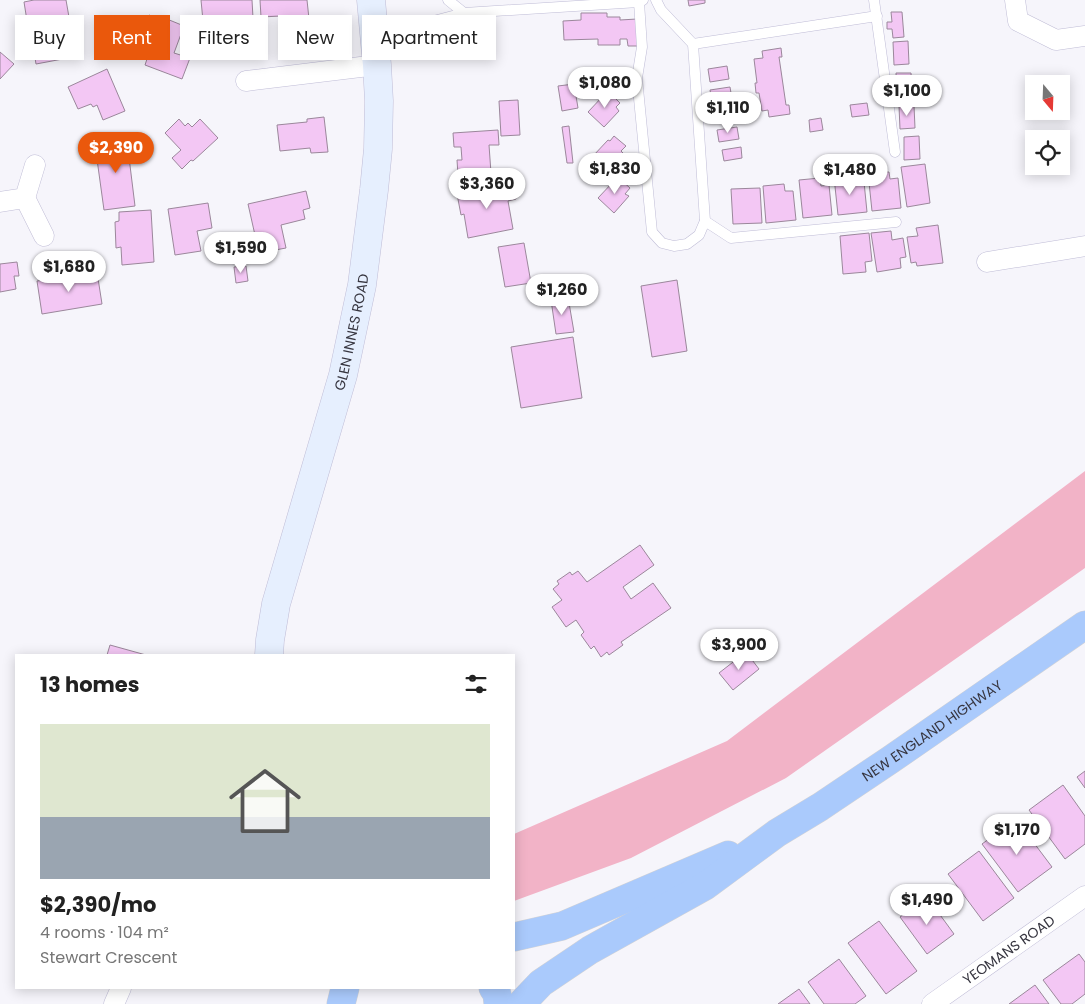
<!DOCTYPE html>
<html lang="en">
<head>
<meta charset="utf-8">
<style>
	body { margin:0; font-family:Poppins,sans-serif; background:#f2f2f2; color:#222; height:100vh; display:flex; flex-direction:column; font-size:19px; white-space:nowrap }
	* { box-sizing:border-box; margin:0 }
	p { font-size:16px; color:#767676 }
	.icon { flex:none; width:28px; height:28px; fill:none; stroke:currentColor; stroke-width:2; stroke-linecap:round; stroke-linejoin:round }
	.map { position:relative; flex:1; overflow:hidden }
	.sheet { position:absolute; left:15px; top:654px; width:500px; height:335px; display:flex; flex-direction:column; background:#fff; border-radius:0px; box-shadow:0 2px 12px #0003 }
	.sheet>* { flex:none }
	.guide { position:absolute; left:15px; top:15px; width:500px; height:45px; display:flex; gap:10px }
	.needle { width:32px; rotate:161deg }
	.buttons { position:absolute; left:1025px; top:75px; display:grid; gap:10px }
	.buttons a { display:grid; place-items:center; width:45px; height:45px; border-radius:0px; background:#fff; box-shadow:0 2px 12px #0003; font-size:25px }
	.price { position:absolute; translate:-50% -42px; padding:0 11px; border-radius:18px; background:#fff; color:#222; font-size:16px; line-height:32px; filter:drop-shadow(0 1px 2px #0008) }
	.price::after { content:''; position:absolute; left:50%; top:30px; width:15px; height:11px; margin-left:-8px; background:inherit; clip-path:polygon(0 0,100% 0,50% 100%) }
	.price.active { background:#ea580c; color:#fff }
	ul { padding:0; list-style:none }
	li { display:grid; align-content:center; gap:10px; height:265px; padding:0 25px }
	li+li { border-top:1px solid #e0e0e0 }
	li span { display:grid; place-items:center; height:155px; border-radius:0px; color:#555 }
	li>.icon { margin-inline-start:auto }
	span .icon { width:90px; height:90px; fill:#fffc; stroke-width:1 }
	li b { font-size:21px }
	h2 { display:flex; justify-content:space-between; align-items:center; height:60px; padding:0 25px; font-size:21px }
	.chip { padding:0 18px; border-radius:0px; background:#fff; box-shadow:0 2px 12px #0003; font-size:18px; line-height:45px }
	.chip.active { background:#ea580c; color:#fff }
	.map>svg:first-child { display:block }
</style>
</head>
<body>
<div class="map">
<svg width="1085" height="1004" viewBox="0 0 1085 1004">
	<rect width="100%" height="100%" fill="#f6f5fb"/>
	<!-- forest -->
	<polygon fill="#f2b3c7" points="1085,471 1085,568 786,778 631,858 514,901 514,834 727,741"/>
	<!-- building -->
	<g fill="#f3c7f4" stroke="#9b879b">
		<polygon points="34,0 66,0 73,40 66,46 68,58 36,64 30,27 28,27 24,2"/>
		<polygon points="201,0 252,0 253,18 203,21"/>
		<polygon points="260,0 307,0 309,19 282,21 281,16 261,17"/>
		<polygon points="688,0 705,0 705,3 689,6"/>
		<polygon points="891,12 902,12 904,37 893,38 892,29 887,29 887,22 892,22"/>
		<polygon points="581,13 607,13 607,17 620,17 620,20 637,19 638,46 628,46 627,39 620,39 620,45 598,45 598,39 564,40 563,21 581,20"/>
		<polygon points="149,15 161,20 162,17 184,26 174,53 190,58 182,79 145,65 147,59 143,57 138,33 141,23 145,25"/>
		<polygon points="908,41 909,64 894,65 893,42"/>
		<polygon points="781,48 782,57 779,57 786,105 789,105 790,114 769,117 768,110 762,111 759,93 756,93 755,83 757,83 754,59 763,58 762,51"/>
		<polygon points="0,52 14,64 0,79"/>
		<polygon points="727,66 729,79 710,82 708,69"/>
		<polygon points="107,69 125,111 103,120 97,105 93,107 91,104 78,109 68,87"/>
		<polygon points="896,73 911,73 912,95 897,96"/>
		<polygon points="574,84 578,108 562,111 558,86"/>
		<polygon points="730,87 732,99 712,102 710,90"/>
		<polygon points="609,92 620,103 616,107 619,111 604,127 588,112 603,96 604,97"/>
		<polygon points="518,100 520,135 501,136 499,101"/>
		<polygon points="867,103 869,115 852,117 850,105"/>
		<polygon points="733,106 735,119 716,122 714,108"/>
		<polygon points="899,106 914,106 915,128 900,129"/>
		<polygon points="324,117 328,152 311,153 310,148 280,151 277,125 307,122 307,119"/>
		<polygon points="821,118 823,130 810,132 809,120"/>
		<polygon points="179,119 185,126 188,123 192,127 200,119 218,138 193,161 191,160 182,169 172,158 181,150 165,133"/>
		<polygon points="569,126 573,163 567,163 562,127"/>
		<polygon points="737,127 739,139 719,142 717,130"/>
		<polygon points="498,130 499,145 489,145 491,173 458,175 457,160 462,160 461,147 454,147 453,133"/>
		<polygon points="126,133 135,206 104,210 96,152 107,151 105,136"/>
		<polygon points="614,136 626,146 621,151 624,154 609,171 593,156 608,140 610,141"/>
		<polygon points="919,136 920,159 904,160 904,137"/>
		<polygon points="741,147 742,158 724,161 722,150"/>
		<polygon points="925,164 930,203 907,207 901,167"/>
		<polygon points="889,172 890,179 898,178 901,208 872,211 868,173"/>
		<polygon points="855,175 856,183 864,182 867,212 838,215 834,177"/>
		<polygon points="619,178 630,188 625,194 629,196 614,213 598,198 613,182 614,183"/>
		<polygon points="820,178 821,186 829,185 832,215 803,218 799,180"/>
		<polygon points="513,184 516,199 508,201 513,229 468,238 464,214 461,215 457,194"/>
		<polygon points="784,184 785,191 793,191 796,220 766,223 763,186"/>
		<polygon points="760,188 762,223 733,224 731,189"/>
		<polygon points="306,191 310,208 303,210 305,219 281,225 286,248 259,253 248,204"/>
		<polygon points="208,203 212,228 197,231 201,251 175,255 168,209"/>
		<polygon points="151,210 154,262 122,265 121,247 116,248 115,222 119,221 119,212"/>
		<polygon points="938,225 943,263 917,266 916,262 911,263 907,237 918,236 916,228"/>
		<polygon points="891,231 892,240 903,238 906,257 900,258 901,268 877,272 871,233"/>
		<polygon points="869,233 872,261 865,262 866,272 843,274 840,236"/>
		<polygon points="524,243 531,283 505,287 498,247"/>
		<polygon points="17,262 19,276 14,276 16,289 0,292 0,264"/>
		<polygon points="246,266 248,281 236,283 234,267"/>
		<polygon points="97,272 102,304 42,314 37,281"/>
		<polygon points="677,280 687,351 652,357 641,286"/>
		<polygon points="568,297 574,332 556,334 551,300"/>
		<polygon points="573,337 582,398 521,408 511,347"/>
		<polygon points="640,545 654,565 623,587 631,599 653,583 671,608 621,642 623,645 609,655 607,652 601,657 594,646 591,649 581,635 584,632 576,620 566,627 552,607 562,600 553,589 559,584 557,581 570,572 572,575 578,571 587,582"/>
		<polygon points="110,645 146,655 107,655"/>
		<polygon points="746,652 759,669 733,690 719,673"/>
		<polygon points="1085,771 1085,788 1077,777"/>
		<polygon points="1063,785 1085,816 1085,844 1065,859 1029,810"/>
		<polygon points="1016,819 1052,867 1018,892 982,844"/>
		<polygon points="979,851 1014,898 983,921 948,874"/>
		<polygon points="927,897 954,934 927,954 900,917"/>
		<polygon points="879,921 917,971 886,994 848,943"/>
		<polygon points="1079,954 1085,962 1085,994 1072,1004 1061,1004 1043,980"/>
		<polygon points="839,959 866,996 855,1004 824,1004 808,982"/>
		<polygon points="1035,985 1049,1004 1009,1004"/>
		<polygon points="799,989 810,1004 778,1004"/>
	</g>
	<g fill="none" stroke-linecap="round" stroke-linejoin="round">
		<!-- lane casing -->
		<g stroke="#bfbcd6" stroke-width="11">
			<g id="lane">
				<polyline points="448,0 464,13"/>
				<polyline points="656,0 661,10 693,44 877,16"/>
				<polyline points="874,0 895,152"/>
				<polyline points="639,2 642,47 637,78 652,232 662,243 674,246 687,244 699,235 705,221 731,238 896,222"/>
				<polyline points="376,36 464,13 639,2 643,0"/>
				<polyline points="693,44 705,221"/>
			</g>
		</g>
		<!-- street casing -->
		<g stroke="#bfbcd6" stroke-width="21">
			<g id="street">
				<polyline points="1015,0 1018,21 1056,40 1085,36"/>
				<polyline points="246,81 377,65"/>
				<polyline points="25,198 44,236"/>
				<polyline points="0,202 25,198 35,165"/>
				<polyline points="987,262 1085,246"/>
				<polyline points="114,1004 121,988"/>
				<path id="s1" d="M932 1004 1085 896"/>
			</g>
		</g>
		<!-- secondary casing -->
		<g stroke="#bfbcd6" stroke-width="29">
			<g id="secondary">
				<path id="s2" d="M269 655 270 640 276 604 343 375 362 285 374 190 378 149 379 101 377 65 371 0"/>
			</g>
		</g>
		<!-- highway casing -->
		<g stroke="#d3d3d5" stroke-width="29">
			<g id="highway">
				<polyline points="514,937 562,926 728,855"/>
				<polyline points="493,988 497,994 498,1004"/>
				<polyline points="341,1004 345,988"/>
				<path id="s3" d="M521 1004 541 983 590 950 705 886 777 833 820 807 890 760 1085 625"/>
			</g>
		</g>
		<!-- lane -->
		<use href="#lane" stroke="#fff" stroke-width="10"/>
		<!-- street -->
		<use href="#street" stroke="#fff" stroke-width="20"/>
		<!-- secondary -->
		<use href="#secondary" stroke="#e6effe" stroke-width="28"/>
		<!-- highway -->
		<use href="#highway" stroke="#aacafc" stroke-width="28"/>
	</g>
	<g text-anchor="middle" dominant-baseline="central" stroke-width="4" stroke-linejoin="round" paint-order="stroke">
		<!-- street labels -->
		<g font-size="14" fill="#373640" stroke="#fff">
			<text stroke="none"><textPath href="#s2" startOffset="334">GLEN INNES ROAD</textPath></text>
			<text stroke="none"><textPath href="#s3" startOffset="495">NEW ENGLAND HIGHWAY</textPath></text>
			<text stroke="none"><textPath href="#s1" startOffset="94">YEOMANS ROAD</textPath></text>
		</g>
	</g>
</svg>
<div class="buttons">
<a><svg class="needle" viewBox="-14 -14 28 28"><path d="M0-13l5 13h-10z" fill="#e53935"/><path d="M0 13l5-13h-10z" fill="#767676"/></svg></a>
<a><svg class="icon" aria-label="locate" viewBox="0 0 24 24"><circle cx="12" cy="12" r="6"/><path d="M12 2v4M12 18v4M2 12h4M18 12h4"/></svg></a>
</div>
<b class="price" style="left:605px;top:109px">$1,080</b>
<b class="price" style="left:907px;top:117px">$1,100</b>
<b class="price" style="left:728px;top:134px">$1,110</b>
<b class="price active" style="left:116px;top:174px">$2,390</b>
<b class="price" style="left:615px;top:195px">$1,830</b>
<b class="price" style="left:850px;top:196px">$1,480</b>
<b class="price" style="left:487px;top:210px">$3,360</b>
<b class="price" style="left:241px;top:274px">$1,590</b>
<b class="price" style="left:69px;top:293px">$1,680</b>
<b class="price" style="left:562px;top:316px">$1,260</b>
<b class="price" style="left:739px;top:671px">$3,900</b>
<b class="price" style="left:1017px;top:856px">$1,170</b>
<b class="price" style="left:927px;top:926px">$1,490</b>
<div class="guide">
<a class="chip">Buy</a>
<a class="chip active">Rent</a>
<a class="chip">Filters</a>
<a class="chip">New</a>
<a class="chip">Apartment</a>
</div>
<section class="sheet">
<h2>13 homes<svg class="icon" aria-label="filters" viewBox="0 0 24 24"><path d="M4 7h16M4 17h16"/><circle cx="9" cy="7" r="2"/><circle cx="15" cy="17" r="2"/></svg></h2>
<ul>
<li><span style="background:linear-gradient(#dfe7d0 60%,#9aa5b1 0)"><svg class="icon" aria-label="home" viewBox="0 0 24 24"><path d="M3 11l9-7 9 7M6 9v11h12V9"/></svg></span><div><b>$2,390/mo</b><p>4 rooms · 104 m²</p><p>Stewart Crescent</p></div></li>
</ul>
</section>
</div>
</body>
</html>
